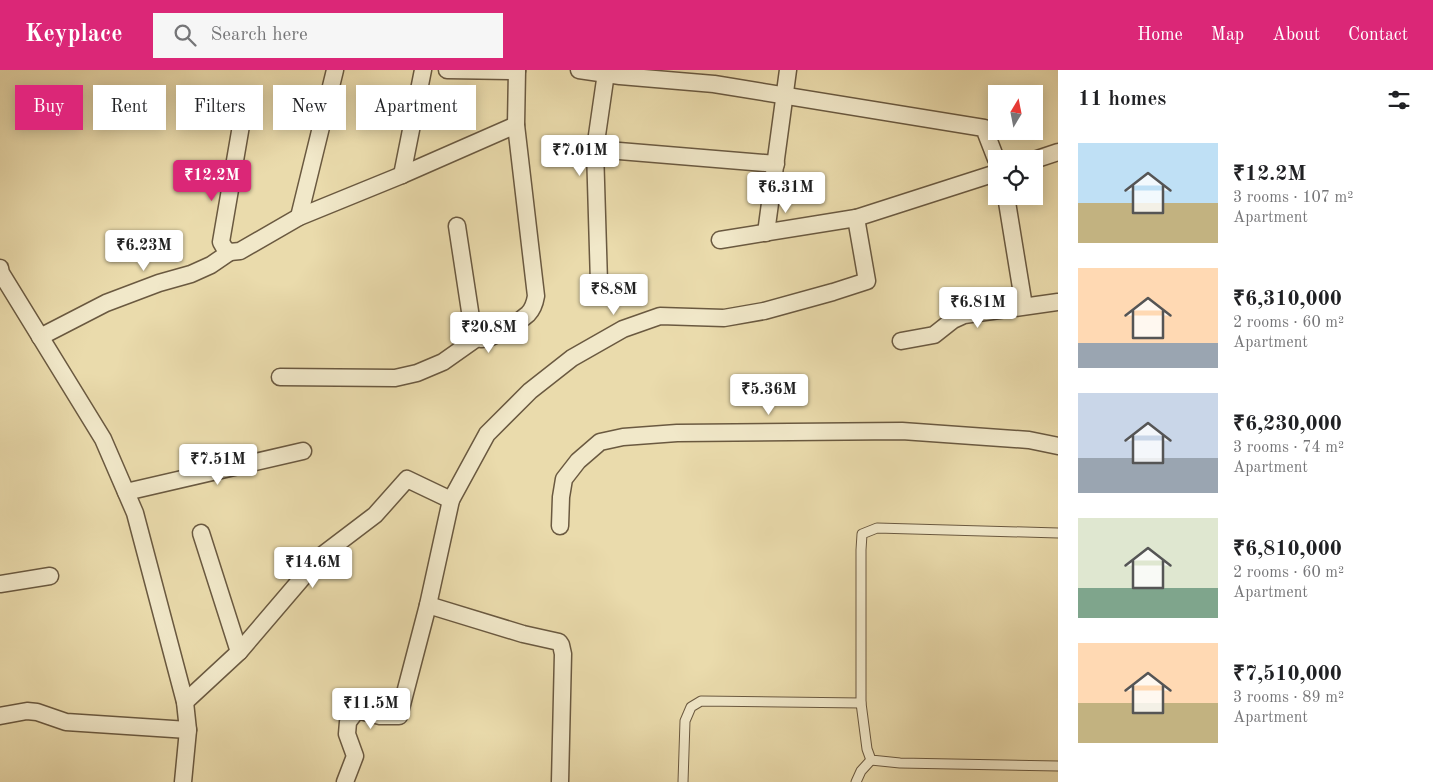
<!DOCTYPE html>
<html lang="en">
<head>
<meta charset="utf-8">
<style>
	body { margin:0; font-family:"Old Standard TT",serif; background:#f6f6f6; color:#202124; height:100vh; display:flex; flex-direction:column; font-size:19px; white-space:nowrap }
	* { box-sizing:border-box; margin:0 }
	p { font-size:16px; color:#757577 }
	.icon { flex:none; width:28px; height:28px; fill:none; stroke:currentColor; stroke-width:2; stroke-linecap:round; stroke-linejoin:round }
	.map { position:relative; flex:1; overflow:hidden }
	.side { display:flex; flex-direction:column; background:#fff; width:375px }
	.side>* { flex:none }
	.hud { position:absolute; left:15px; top:15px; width:475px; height:45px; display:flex; gap:10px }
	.needle { width:32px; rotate:10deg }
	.tools { position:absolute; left:988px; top:15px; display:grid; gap:10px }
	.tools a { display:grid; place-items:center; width:55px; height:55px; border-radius:0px; background:#fff; box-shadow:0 2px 12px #0003; font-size:25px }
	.price { position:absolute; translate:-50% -42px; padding:0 11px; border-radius:5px; background:#fff; color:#222; font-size:16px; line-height:32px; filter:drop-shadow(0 1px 2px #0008) }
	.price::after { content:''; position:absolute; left:50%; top:30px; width:15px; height:11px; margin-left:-8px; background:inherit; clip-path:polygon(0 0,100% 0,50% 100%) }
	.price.active { background:#db2777; color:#fff }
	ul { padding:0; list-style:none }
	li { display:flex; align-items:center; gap:15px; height:125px; padding:0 20px }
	li span { display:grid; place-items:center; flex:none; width:140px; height:100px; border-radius:0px; color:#555 }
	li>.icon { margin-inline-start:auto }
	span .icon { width:60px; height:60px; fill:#fffc; stroke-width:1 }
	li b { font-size:21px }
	h2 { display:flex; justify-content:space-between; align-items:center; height:60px; padding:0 20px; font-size:21px }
	.tag { padding:0 18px; border-radius:0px; background:#fff; box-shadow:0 2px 12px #0003; font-size:18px; line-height:45px }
	.tag.active { background:#db2777; color:#fff }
	header { display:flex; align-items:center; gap:30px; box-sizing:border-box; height:70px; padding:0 25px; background:#db2777; color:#fff }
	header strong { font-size:24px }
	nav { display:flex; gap:28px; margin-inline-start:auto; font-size:18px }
	.search { width:350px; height:45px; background:#f6f6f6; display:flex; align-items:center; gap:12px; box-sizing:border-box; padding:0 18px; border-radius:0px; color:#757577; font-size:19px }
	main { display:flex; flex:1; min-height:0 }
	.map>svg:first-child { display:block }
</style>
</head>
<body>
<header>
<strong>Keyplace</strong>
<div class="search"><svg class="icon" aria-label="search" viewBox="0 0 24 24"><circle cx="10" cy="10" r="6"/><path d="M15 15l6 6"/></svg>Search here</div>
<nav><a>Home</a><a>Map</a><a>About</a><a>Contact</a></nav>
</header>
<main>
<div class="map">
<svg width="1058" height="712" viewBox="0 0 1058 712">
	<rect width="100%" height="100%" fill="#eadbac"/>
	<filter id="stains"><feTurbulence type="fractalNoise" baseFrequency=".004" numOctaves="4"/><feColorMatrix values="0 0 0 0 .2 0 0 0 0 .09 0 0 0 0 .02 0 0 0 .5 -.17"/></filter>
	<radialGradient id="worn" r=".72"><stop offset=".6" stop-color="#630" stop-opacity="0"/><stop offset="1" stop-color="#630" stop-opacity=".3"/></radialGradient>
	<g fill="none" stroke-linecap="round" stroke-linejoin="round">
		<!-- lane casing -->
		<g stroke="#6a5940" stroke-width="11">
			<g id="lane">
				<polyline points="1058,463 877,458 862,464 861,480 861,633 867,679 871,690 900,693 1058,696"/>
				<polyline points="683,712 685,651 691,637 701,631 861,633"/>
				<polyline points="856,712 861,701 871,690"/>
			</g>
		</g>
		<!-- street casing -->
		<g stroke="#6a5940" stroke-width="19">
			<g id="street">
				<polyline points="447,0 517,1"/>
				<polyline points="579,0 620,6 714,14 984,58 996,89"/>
				<polyline points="243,44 221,172 225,179 230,182 240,181 299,147 402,105 516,55"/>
				<polyline points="595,79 776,94"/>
				<polyline points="1034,90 1058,82"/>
				<polyline points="402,105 423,0"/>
				<polyline points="1006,126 1024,236"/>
				<polyline points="299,147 335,0"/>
				<path d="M457 156 473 261C475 265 476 268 481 269 491 271 520 251 528 244 533 239 535 232 536 226L516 55 517 0"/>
				<polyline points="766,163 788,0"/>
				<polyline points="720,170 856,148"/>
				<polyline points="0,198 1,203 103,369 135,443 185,632 188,660 183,712"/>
				<polyline points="599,213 595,79 606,3"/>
				<polyline points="40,267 106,233 159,213 191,204 211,195 230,182"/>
				<polyline points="901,271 934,265 953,250 964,245 1058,232"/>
				<polyline points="280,307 395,308 417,303 443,292 477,268"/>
				<polyline points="126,422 303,381"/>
				<polyline points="560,456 561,427 564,409 578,391 600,372 623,367 677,363 902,361 1029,370 1058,376"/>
				<polyline points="201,463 239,582"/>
				<polyline points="0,514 50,506"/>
				<polyline points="428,535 523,564 559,572 561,575 563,584 560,712"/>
				<polyline points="185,632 239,582 321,486 375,445 407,409 451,430"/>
				<polyline points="0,646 27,641 37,642 66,652 188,660"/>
				<polyline points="345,712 355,686 347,664 348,652 357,640 380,646 399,646 428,535 451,430 487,364 530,321 572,288 623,259 660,246 724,248 764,241 833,222 867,211 856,148 996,103"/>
			</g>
		</g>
		<!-- lane -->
		<use href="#lane" stroke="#f1e8c9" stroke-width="9"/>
		<!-- street -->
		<use href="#street" stroke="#f1e8c9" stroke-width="16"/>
	</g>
	<rect width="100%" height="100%" filter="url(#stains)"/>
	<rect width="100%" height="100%" fill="url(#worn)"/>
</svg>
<div class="tools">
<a><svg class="needle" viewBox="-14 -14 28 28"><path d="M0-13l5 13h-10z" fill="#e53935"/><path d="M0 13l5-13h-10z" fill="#757577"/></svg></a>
<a><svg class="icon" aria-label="locate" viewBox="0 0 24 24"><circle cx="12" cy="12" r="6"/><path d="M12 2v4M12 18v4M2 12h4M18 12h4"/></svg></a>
</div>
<b class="price" style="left:580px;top:107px">₹7.01M</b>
<b class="price active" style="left:212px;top:132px">₹12.2M</b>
<b class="price" style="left:786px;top:144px">₹6.31M</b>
<b class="price" style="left:144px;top:202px">₹6.23M</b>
<b class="price" style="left:614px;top:246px">₹8.8M</b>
<b class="price" style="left:978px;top:259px">₹6.81M</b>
<b class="price" style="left:489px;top:284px">₹20.8M</b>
<b class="price" style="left:769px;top:346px">₹5.36M</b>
<b class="price" style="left:218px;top:416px">₹7.51M</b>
<b class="price" style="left:313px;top:519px">₹14.6M</b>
<b class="price" style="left:371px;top:660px">₹11.5M</b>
<div class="hud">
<a class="tag active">Buy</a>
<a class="tag">Rent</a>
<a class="tag">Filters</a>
<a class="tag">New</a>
<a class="tag">Apartment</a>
</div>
</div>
<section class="side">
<h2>11 homes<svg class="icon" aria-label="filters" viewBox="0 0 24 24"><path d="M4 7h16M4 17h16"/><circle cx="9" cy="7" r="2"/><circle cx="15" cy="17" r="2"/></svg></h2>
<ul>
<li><span style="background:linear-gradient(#bfe0f5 60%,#c2b280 0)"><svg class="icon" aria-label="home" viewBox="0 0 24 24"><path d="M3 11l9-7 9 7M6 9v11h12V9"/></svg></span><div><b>₹12.2M</b><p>3 rooms · 107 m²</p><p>Apartment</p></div></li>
<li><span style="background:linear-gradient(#ffd9b3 75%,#9aa5b1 0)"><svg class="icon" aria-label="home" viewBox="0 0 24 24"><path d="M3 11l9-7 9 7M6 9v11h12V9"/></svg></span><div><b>₹6,310,000</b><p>2 rooms · 60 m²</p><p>Apartment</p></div></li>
<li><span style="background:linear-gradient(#c9d6e8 65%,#9aa5b1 0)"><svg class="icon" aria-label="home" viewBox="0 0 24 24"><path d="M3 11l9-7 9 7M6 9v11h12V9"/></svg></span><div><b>₹6,230,000</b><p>3 rooms · 74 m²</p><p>Apartment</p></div></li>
<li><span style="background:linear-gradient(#dfe7d0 70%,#7fa58c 0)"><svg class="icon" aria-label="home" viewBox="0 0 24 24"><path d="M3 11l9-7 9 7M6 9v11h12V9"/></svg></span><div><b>₹6,810,000</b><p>2 rooms · 60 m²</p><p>Apartment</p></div></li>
<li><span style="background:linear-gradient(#ffd9b3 60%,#c2b280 0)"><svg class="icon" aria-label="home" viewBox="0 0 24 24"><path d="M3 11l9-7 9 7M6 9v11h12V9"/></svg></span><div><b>₹7,510,000</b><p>3 rooms · 89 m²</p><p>Apartment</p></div></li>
</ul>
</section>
</main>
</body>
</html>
